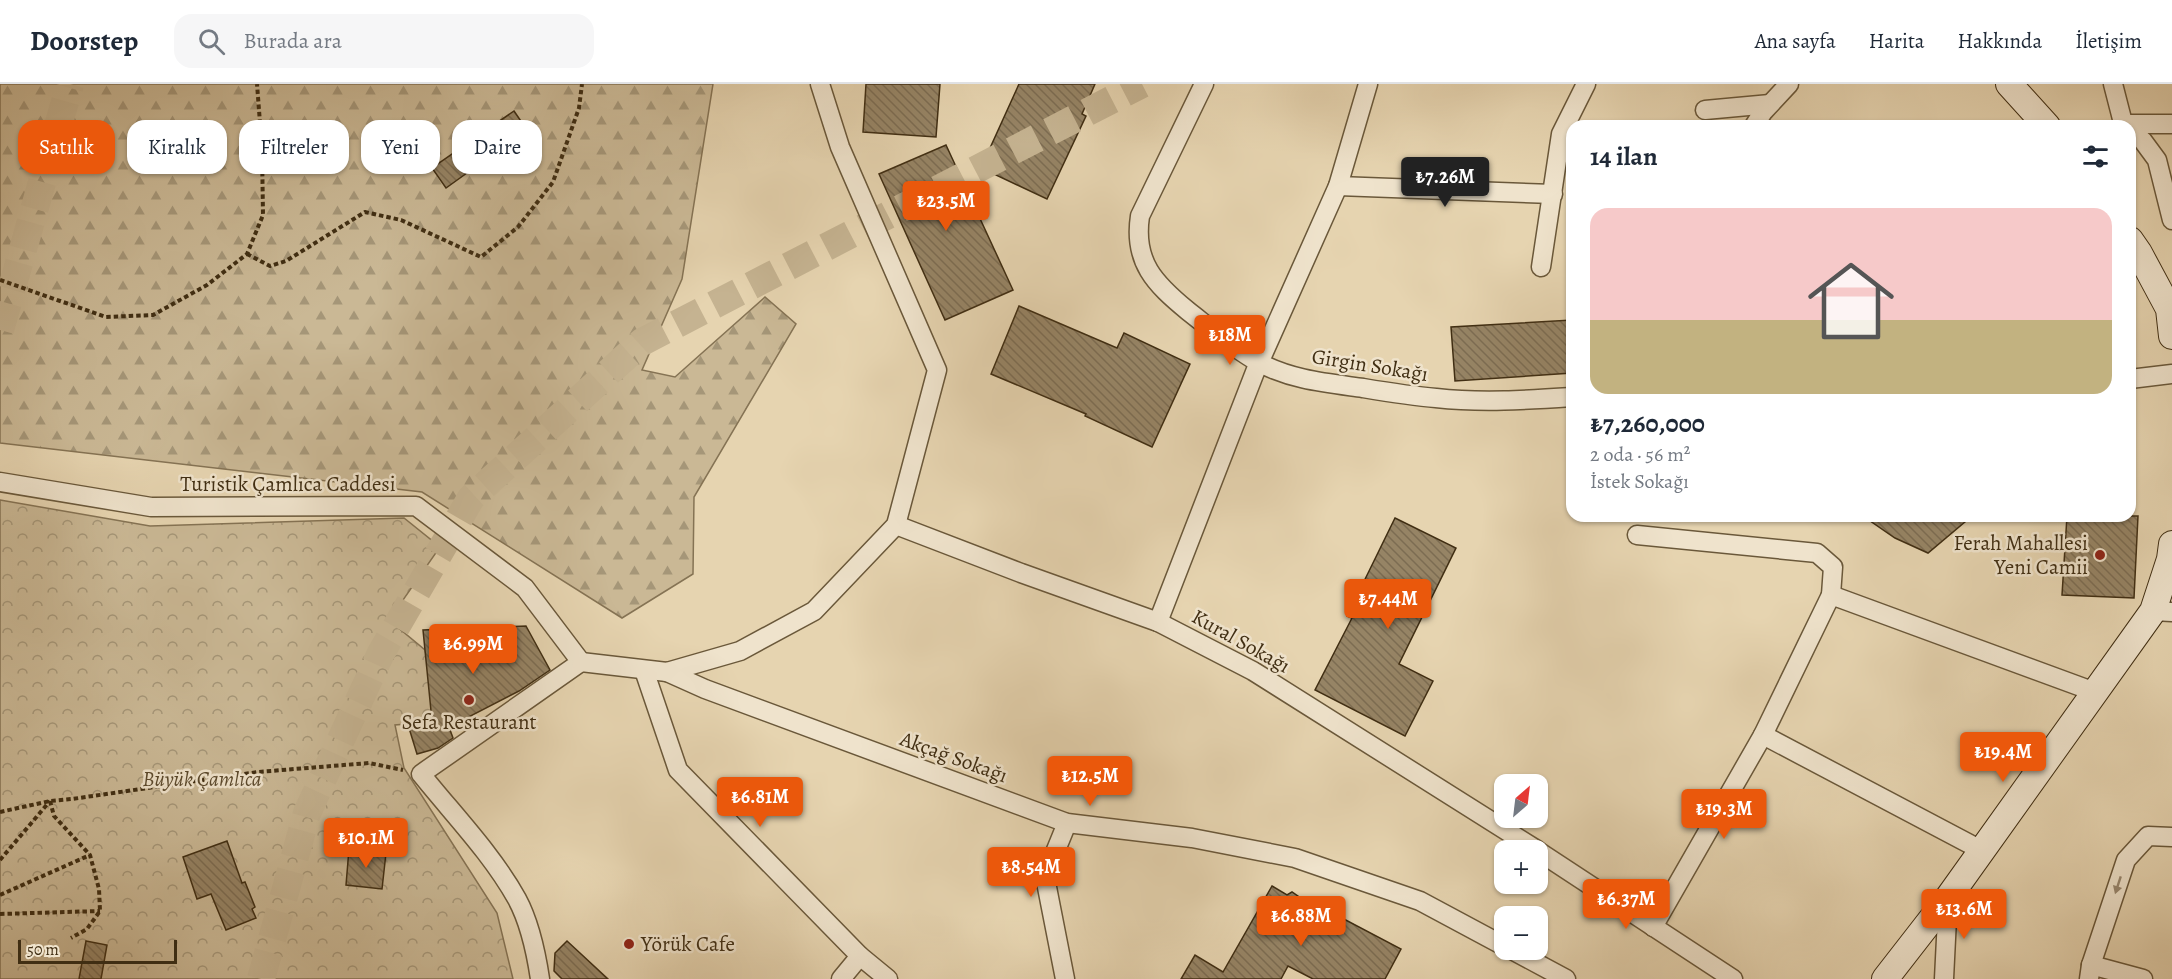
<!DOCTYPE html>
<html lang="tr">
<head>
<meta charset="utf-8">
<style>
	body { margin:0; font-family:Alegreya,serif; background:#f6f6f7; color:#1f2937; height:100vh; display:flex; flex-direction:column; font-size:22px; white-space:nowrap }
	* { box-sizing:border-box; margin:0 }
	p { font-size:20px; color:#747a83 }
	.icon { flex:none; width:33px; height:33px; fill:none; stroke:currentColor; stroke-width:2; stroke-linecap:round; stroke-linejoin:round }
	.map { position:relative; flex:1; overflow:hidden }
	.side { position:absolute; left:1566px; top:36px; width:570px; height:402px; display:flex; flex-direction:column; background:#fff; border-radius:18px; box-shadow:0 2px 4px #0004 }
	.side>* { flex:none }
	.hud { position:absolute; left:18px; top:36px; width:570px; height:54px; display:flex; gap:12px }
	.needle { width:39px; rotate:28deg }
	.controls { position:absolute; left:1494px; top:690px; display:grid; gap:12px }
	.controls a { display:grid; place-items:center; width:54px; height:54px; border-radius:12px; background:#fff; box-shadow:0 2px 4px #0004; font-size:30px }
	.scale { position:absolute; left:18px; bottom:15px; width:159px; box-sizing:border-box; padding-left:6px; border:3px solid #402e13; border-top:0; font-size:16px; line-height:21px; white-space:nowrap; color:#402e13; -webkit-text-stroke:4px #efe3cc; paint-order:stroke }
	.price { position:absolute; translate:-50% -51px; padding:0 14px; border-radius:6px; background:#ea580c; color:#fff; font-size:20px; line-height:39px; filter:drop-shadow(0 2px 3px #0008) }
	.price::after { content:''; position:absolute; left:50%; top:36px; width:18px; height:14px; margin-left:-9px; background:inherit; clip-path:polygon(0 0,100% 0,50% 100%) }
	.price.current { background:#222; color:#fff }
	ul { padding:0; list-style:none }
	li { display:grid; align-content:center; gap:12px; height:318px; padding:0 24px }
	li span { display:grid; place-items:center; height:186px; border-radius:18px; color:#555 }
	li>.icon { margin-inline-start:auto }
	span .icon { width:108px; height:108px; fill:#fffc; stroke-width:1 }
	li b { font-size:26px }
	h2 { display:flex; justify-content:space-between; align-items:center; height:72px; padding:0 24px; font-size:26px }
	.tag { padding:0 21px; border-radius:18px; background:#fff; box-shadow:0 2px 4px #0004; font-size:21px; line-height:54px }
	.tag.current { background:#ea580c; color:#fff }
	header { display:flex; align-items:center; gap:36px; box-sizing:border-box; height:84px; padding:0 30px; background:#fff; border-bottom:2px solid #e0e1e3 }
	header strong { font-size:28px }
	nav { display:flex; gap:33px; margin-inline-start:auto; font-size:21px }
	.search { width:420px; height:54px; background:#f6f6f7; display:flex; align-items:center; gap:15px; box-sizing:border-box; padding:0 21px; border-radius:18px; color:#747a83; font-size:22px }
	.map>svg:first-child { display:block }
</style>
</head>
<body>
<header>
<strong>Doorstep</strong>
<div class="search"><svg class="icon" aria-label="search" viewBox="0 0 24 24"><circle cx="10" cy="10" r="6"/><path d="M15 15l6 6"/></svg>Burada ara</div>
<nav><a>Ana sayfa</a><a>Harita</a><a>Hakkında</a><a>İletişim</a></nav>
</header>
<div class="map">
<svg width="2172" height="895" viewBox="0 0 2172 895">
	<defs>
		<pattern id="forest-firs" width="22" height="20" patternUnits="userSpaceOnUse" patternTransform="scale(1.5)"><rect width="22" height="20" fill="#cab895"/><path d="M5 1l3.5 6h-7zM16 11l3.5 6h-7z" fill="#a59678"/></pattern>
		<pattern id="park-crowns" width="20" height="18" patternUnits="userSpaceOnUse" patternTransform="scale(1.5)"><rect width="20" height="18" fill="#cab895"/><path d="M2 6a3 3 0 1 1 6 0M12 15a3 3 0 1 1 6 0" fill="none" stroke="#a59678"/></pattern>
		<pattern id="building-back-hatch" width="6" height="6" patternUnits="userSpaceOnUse" patternTransform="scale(1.5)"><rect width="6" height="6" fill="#968465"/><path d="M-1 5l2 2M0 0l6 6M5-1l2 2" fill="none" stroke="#7c6c52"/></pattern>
	</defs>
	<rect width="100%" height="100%" fill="#e6d4b0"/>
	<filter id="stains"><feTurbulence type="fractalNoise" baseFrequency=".00333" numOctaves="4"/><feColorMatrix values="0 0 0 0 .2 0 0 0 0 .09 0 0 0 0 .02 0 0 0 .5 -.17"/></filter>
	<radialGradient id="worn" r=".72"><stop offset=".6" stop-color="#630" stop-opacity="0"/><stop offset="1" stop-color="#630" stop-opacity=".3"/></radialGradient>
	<!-- forest -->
	<polygon fill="url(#forest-firs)" stroke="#857354" stroke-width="1.5" points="0,0 713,0 682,195 642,286 675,293 765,213 796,240 694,413 693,490 622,534 422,408 0,359"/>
	<!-- park -->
	<polygon fill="url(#park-crowns)" stroke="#857354" stroke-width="1.5" points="0,416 150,442 404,434 440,463 389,536 425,566 441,637 395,641 404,684 497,829 513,895 0,895"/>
	<!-- building -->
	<g fill="url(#building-back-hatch)" stroke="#402e13" stroke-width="1.5">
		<polygon points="866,0 940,0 936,53 863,48"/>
		<polygon points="1019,0 1095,0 1082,30 1086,32 1047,115 981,84"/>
		<polygon points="514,27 527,46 446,104 432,84"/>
		<polygon points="946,61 1013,206 945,236 879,90"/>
		<polygon points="1019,222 1117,264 1124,249 1190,280 1152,363 1085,332 1086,330 991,290"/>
		<polygon points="1572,236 1572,289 1455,297 1451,243"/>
		<polygon points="1863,432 1972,432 1928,469 1895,454"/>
		<polygon points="2067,432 2138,432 2134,514 2062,511"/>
		<polygon points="1395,434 1456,464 1399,580 1433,597 1405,652 1315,606 1352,534 1347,532"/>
		<polygon points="526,542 550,586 519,607 449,643 453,654 438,664 417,670 409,644 432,637 423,546"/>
		<polygon points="227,757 242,799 245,798 255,823 252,825 256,834 226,846 211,810 197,815 183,773"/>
		<polygon points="349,765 386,769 382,805 346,801"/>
		<polygon points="1272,802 1287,811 1292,808 1302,815 1303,823 1337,843 1342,834 1401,865 1385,895 1313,895 1288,882 1281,895 1181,895 1195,871 1223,888"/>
		<polygon points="86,857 107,861 101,895 79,895"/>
		<polygon points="567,857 608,895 562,895 554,887 555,869"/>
	</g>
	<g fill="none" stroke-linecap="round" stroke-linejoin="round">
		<!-- primary-tunnel -->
		<g stroke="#c5b391" stroke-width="28" stroke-dasharray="28 14" stroke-linecap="butt">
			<polyline points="0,246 70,0"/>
			<polyline points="261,895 307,729 381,569 471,414 642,258 1142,0"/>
		</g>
		<!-- street casing -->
		<g stroke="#6a583a" stroke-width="21">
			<g id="street">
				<path d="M1204 0 1140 132C1133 178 1155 200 1188 227 1211 245 1233 264 1258 278 1291 296 1327 299 1363 304 1387 308 1411 312 1436 314 1481 319 1527 316 1572 313"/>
				<polyline points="2113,0 2122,35 2126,42"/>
				<polyline points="1705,26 1770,20"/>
				<polyline points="2125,40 2172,40"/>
				<polyline points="1754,42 1763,28 1789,0"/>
				<polyline points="2130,45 2143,57 2157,76 2172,136"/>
				<polyline points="1338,102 1553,110"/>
				<polyline points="1541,183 1561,50 1586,0"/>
				<polyline points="2130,295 2172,290"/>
				<path d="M0 398 151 423 416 422 525 504 581 578 421 690C453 730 492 770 517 815 530 839 536 868 540 895"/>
				<polyline points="896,441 1021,489 1158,538 1253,587 1537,766"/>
				<polyline points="1637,451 1817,469 1833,483 1831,511"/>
				<polyline points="2153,527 2172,528"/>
				<polyline points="1158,538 1255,288 1338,102 1368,0"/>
				<polyline points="581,578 667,588 740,567 814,527 896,441 937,286 840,63 820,0"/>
				<polyline points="644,586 678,686 860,872 888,895"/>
				<polyline points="667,588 705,605 1067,739 1192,754 1295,774 1420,817 1504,862"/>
				<polyline points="1981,766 1763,651 1831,511 2095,608"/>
				<polyline points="1538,767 1733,895"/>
				<polyline points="1653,843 1763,651"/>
				<polyline points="1512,866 1566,895"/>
				<polyline points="2091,881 2143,895"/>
				<polyline points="841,895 860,872"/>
				<polyline points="1065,895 1045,793 1067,739"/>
				<polyline points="1944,895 1948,814"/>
				<polyline points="2089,895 2091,881 2126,776 2148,752 2172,753"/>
			</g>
		</g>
		<!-- secondary casing -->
		<g stroke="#402e13" stroke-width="28">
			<g id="secondary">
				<polyline points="2009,0 2047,42"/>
				<polyline points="2130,156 2139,169 2169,225 2172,252"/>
				<polyline points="1885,895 1948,814 2153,527 2170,475 2172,460"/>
			</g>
		</g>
		<!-- path -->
		<g stroke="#402e13" stroke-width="4" stroke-dasharray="4.5 3" stroke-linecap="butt">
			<polyline points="247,170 270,182 286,177 365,128 401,136 481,173 518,143 553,98 579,24 582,0"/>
			<polyline points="0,196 106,233 153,231 207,201 247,170 263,131 262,65 257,0"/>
			<polyline points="50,717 54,732 90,771 99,805 100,827 87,845 71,854"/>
			<polyline points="0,728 50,717 72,715 258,688 369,679 403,686"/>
			<polyline points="0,776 50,717"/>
			<polyline points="0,811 90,771"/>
			<polyline points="0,830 100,827"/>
		</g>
		<!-- street -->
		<use href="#street" stroke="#efe3cc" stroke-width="18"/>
		<!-- secondary -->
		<use href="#secondary" stroke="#efe3cc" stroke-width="26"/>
	</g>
	<!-- one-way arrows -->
	<defs><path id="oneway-solid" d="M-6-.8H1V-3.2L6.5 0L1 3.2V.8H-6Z" transform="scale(1.5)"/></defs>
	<use fill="#988870" href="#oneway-solid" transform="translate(2118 801) rotate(108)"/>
	<!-- markers -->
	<g fill="#8f2418" stroke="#efe3cc" stroke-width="2">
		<circle cx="2100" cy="471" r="6"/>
		<circle cx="469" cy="616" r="6"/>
		<circle cx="629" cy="860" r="6"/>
	</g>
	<g text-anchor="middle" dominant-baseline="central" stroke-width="5" stroke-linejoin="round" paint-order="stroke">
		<!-- street labels -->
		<g font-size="21" fill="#402e13" stroke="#efe3cc">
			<text transform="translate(1370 281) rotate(9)">Girgin Sokağı</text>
			<text x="288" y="400">Turistik Çamlıca Caddesi</text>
			<text transform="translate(1241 557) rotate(29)">Kural Sokağı</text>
			<text transform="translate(954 673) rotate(20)">Akçağ Sokağı</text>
		</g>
		<!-- poi labels -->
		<g font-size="21" fill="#402e13" stroke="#efe3cc" text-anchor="end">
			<text x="2088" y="459">Ferah Mahallesi<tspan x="2088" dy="24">Yeni Camii</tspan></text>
			<text x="469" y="638" text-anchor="middle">Sefa Restaurant</text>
			<text x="641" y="860" text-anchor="start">Yörük Cafe</text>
		</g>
		<!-- park labels -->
		<g font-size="21" font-style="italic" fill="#5c4a2d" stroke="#efe3cc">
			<text x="202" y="695">Büyük Çamlıca</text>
		</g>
	</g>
	<rect width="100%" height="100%" filter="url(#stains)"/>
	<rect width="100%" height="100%" fill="url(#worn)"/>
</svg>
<div class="controls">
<a><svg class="needle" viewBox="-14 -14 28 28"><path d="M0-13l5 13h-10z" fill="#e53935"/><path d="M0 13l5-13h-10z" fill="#747a83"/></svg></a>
<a>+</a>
<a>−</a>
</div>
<div class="scale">50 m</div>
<b class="price current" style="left:1445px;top:124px">₺7.26M</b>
<b class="price" style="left:946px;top:148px">₺23.5M</b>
<b class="price" style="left:1230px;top:282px">₺18M</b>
<b class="price" style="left:1388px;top:546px">₺7.44M</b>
<b class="price" style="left:473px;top:591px">₺6.99M</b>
<b class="price" style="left:2003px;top:699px">₺19.4M</b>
<b class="price" style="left:1090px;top:723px">₺12.5M</b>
<b class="price" style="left:760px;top:744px">₺6.81M</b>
<b class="price" style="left:1724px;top:756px">₺19.3M</b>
<b class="price" style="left:366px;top:785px">₺10.1M</b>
<b class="price" style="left:1031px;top:814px">₺8.54M</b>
<b class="price" style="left:1626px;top:846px">₺6.37M</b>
<b class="price" style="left:1964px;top:856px">₺13.6M</b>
<b class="price" style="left:1301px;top:863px">₺6.88M</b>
<div class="hud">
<a class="tag current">Satılık</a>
<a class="tag">Kiralık</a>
<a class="tag">Filtreler</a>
<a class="tag">Yeni</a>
<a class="tag">Daire</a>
</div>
<section class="side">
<h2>14 ilan<svg class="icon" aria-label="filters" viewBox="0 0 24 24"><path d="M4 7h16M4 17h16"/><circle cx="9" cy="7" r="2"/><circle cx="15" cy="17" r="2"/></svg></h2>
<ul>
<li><span style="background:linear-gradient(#f6c9c9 60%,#c2b280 0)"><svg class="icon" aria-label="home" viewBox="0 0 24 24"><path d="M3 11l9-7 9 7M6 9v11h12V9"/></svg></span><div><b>₺7,260,000</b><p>2 oda · 56 m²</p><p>İstek Sokağı</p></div></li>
</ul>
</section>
</div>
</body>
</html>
